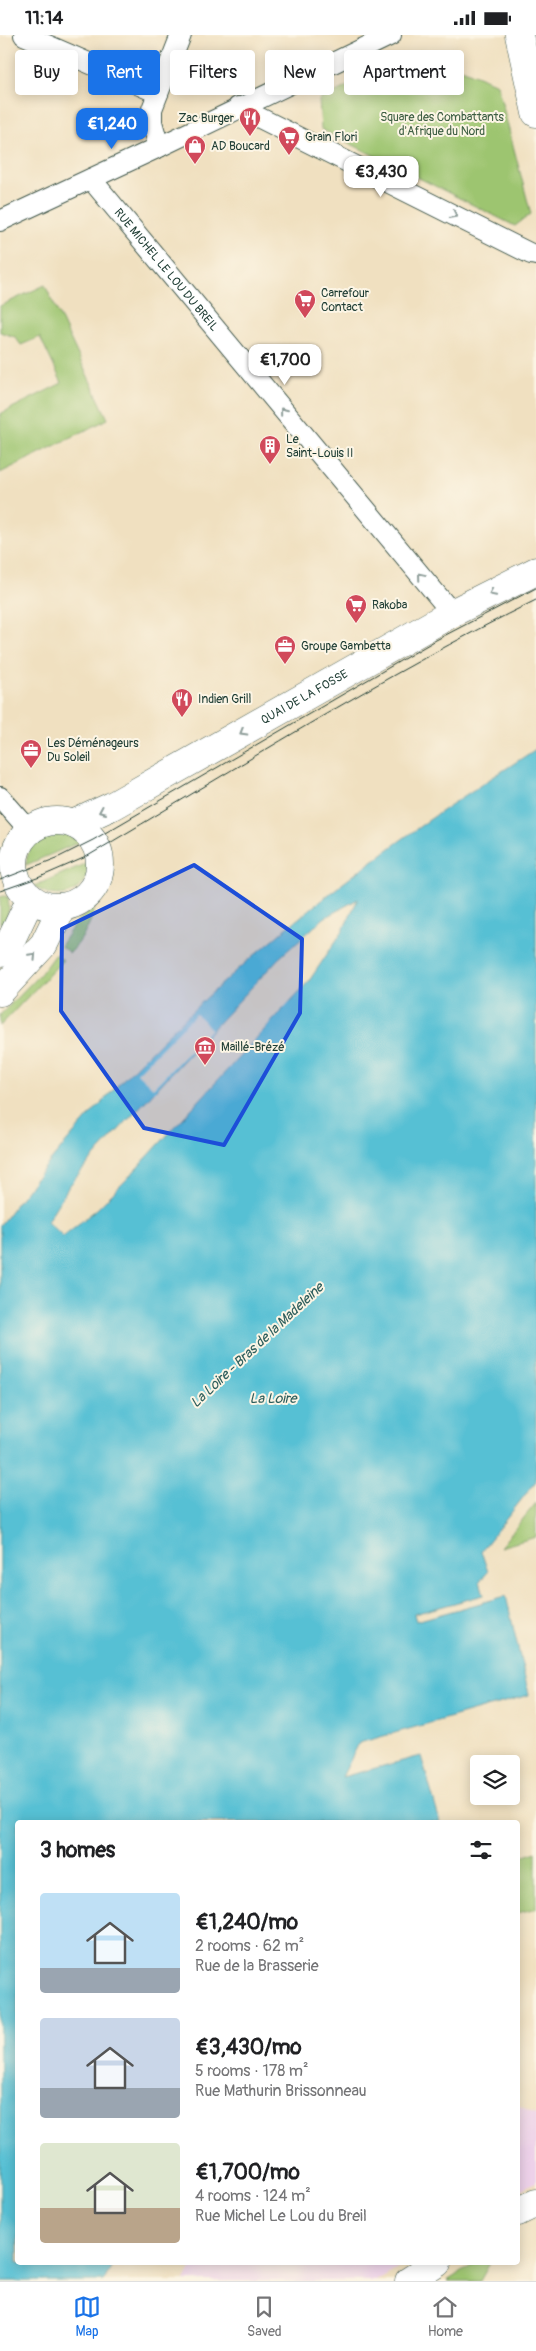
<!DOCTYPE html>
<html lang="en">
<head>
<meta charset="utf-8">
<style>
	body { margin:0; font-family:Pangolin,sans-serif; background:#f6f6f6; color:#202124; height:100vh; display:flex; flex-direction:column; font-size:19px; white-space:nowrap }
	* { box-sizing:border-box; margin:0 }
	p { font-size:16px; color:#757577 }
	.icon { flex:none; width:28px; height:28px; fill:none; stroke:currentColor; stroke-width:2; stroke-linecap:round; stroke-linejoin:round }
	.map { position:relative; flex:1; overflow:hidden }
	.sheet { position:absolute; left:15px; top:1785px; width:505px; height:445px; display:flex; flex-direction:column; background:#fff; border-radius:5px; box-shadow:0 2px 12px #0003 }
	.sheet>* { flex:none }
	.guide { position:absolute; left:15px; top:15px; width:506px; height:45px; display:flex; gap:10px }
	.buttons { position:absolute; left:470px; top:1720px; display:grid; gap:10px }
	.buttons a { display:grid; place-items:center; width:50px; height:50px; border-radius:5px; background:#fff; box-shadow:0 2px 12px #0003; font-size:25px }
	.price { position:absolute; translate:-50% -42px; padding:0 11px; border-radius:10px; background:#fff; color:#222; font-size:16px; line-height:32px; filter:drop-shadow(0 1px 2px #0008) }
	.price::after { content:''; position:absolute; left:50%; top:30px; width:15px; height:11px; margin-left:-8px; background:inherit; clip-path:polygon(0 0,100% 0,50% 100%) }
	.price.active { background:#1a73e8; color:#fff }
	ul { padding:0; list-style:none }
	li { display:flex; align-items:center; gap:15px; height:125px; padding:0 25px }
	li span { display:grid; place-items:center; flex:none; width:140px; height:100px; border-radius:5px; color:#555 }
	li>.icon { margin-inline-start:auto }
	span .icon { width:60px; height:60px; fill:#fffc; stroke-width:1 }
	li b { font-size:21px }
	h2 { display:flex; justify-content:space-between; align-items:center; height:60px; padding:0 25px; font-size:21px }
	.chip { padding:0 18px; border-radius:5px; background:#fff; box-shadow:0 2px 12px #0003; font-size:18px; line-height:45px }
	.chip.active { background:#1a73e8; color:#fff }
	.status { display:flex; justify-content:space-between; align-items:center; height:35px; padding:0 25px; background:#fff; direction:ltr }
	.status svg { height:14px; fill:currentColor }
	.dock { display:flex; justify-content:space-around; align-items:center; height:70px; border-top:1px solid #e0e0e0; background:#fff; font-size:14px; color:#757577 }
	.dock a { display:grid; justify-items:center; gap:2px }
	.dock .active { color:#1a73e8 }
	.map>svg:first-child { display:block }
</style>
</head>
<body>
<div class="status"><b>11:14</b><svg viewBox="0 0 49 12"><path d="M0 12V9h3v3zM5 12V6h3v6zM10 12V3h3v9zM15 12V0h3v12zM26 1h20v11H26zM47 4h2v5h-2z"/></svg></div>
<div class="map">
<svg width="536" height="2246" viewBox="0 0 536 2246">
	<rect width="100%" height="100%" fill="#fcf5e5"/>
	<filter id="ink" filterUnits="userSpaceOnUse"><feTurbulence type="fractalNoise" baseFrequency=".02" numOctaves="2"/><feDisplacementMap in="SourceGraphic" scale="10" xChannelSelector="R" yChannelSelector="G"/><feConvolveMatrix kernelMatrix="1 2 1 2 8 2 1 2 1" color-interpolation-filters="sRGB"/></filter>
	<filter id="wash" filterUnits="userSpaceOnUse"><feTurbulence type="fractalNoise" baseFrequency=".0096" numOctaves="4" result="noise"/><feDisplacementMap in="SourceGraphic" scale="20" xChannelSelector="R" yChannelSelector="G"/><feGaussianBlur stdDeviation="1.12" result="paint"/><feColorMatrix in="noise" values="0 0 0 0 0 0 0 0 0 0 0 0 0 0 0 0 0 1.4 0 .05"/><feComposite in="paint" operator="in"/></filter>
	<g filter="url(#wash)">
		<rect width="100%" height="100%" fill="#f0e0c0"/>
		<!-- built -->
		<g fill="#edd1e9">
			<polygon points="518,2070 536,2079 536,2147 518,2156"/>
			<polygon points="194,2228 405,2228 376,2246 185,2246"/>
		</g>
		<!-- green -->
		<g fill="#9dc570" stroke="#5e8152">
			<polygon points="420,16 497,49 531,179 515,191 321,94 319,65"/>
			<polygon points="45,250 108,384 0,438 0,379 62,348 40,302 21,310 15,302 0,297 0,271"/>
			<path d="M54 797 64 798 80 807 26 830C27 812 37 802 54 797Z"/>
			<path d="M89 827C88 859 58 869 34 851Z"/>
			<polygon points="4,861 8,862 9,873 6,888 0,888 0,862"/>
			<path d="M95 872C91 888 82 906 70 918L60 911 76 887Z"/>
			<polygon points="55,919 63,925 0,991 0,980 41,938"/>
			<polygon points="536,1468 536,1502 500,1512"/>
			<polygon points="536,1817 536,1873 518,1878 518,1823"/>
			<polygon points="476,2228 490,2228 480,2246 447,2246"/>
		</g>
		<!-- water -->
		<path fill="#57c0d4" stroke="#3b7e84" fill-rule="evenodd" d="M536 714V1446L481 1516 488 1537 480 1546 484 1560 414 1579 416 1586 506 1561 529 1660 359 1708 342 1742 421 1721 440 1787 18 1788V2228H113L104 2246H0V1190C118 1031 268 898 429 785 464 760 500 738 536 714ZM358 864 342 897 309 946 127 1144 97 1174 63 1201 47 1186 69 1151 99 1116 278 924 324 883Z"/>
		<!-- pier -->
		<polygon fill="#f0e0c0" points="196,979 211,994 153,1053 137,1038"/>
	</g>
	<g filter="url(#ink)">
		<g fill="none" stroke-linecap="round" stroke-linejoin="round">
			<!-- street casing -->
			<g stroke="#3e5549" stroke-width="22">
				<g id="street">
					<polyline points="24,0 158,58"/>
					<polyline points="238,72 531,219 536,220"/>
					<polyline points="159,112 152,87 152,74 181,0"/>
					<path id="s1" d="M91 144 452 578"/>
					<polyline points="0,186 159,112 391,0"/>
					<polyline points="0,762 30,796"/>
				</g>
			</g>
			<!-- secondary casing -->
			<g stroke="#3e5549" stroke-width="29">
				<g id="secondary">
					<polyline points="519,0 536,78"/>
					<polyline points="518,2177 536,2168"/>
					<polyline points="409,2246 437,2228"/>
				</g>
			</g>
			<!-- primary casing -->
			<g stroke="#3e5549" stroke-width="29">
				<g id="primary">
					<circle cx="57" cy="829" r="43"/>
					<path id="s2" d="M73 789 112 771 452 578 536 536"/>
					<polyline points="0,918 10,907 31,863"/>
					<polyline points="0,957 44,909 62,872"/>
				</g>
			</g>
			<!-- street -->
			<use href="#street" stroke="#fff" stroke-width="20"/>
			<!-- secondary -->
			<use href="#secondary" stroke="#fff" stroke-width="28"/>
			<!-- primary -->
			<use href="#primary" stroke="#fff" stroke-width="28"/>
			<!-- tram -->
			<g stroke="#1f3d34" stroke-width="1">
				<polyline points="0,845 57,823 93,805 436,605 536,553"/>
				<path d="M0 856 40 842 86 822C234 735 381 641 536 565"/>
			</g>
		</g>
		<!-- one-way arrows -->
		<defs><path id="oneway-chevron" d="M-2-3.5L2.5 0L-2 3.5" fill="none" stroke-width="1.6" stroke-linecap="round" stroke-linejoin="round" transform="scale(1.25)"/></defs>
		<g stroke="#8f9e9a">
			<use href="#oneway-chevron" transform="translate(454 180) rotate(27)"/>
			<use href="#oneway-chevron" transform="translate(283 376) rotate(-129)"/>
			<use href="#oneway-chevron" transform="translate(421 541) rotate(-130)"/>
			<use href="#oneway-chevron" transform="translate(492 558) rotate(154)"/>
			<use href="#oneway-chevron" transform="translate(243 697) rotate(150)"/>
			<use href="#oneway-chevron" transform="translate(102 776) rotate(156)"/>
			<use href="#oneway-chevron" transform="translate(33 921) rotate(-47)"/>
		</g>
	</g>
	<!-- marked area -->
	<path fill="#1d4ed8" fill-opacity="0.2" stroke="#1d4ed8" stroke-width="4" stroke-linejoin="round" d="M194 830 302 904 300 978 224 1110 144 1093 61 976 62 894Z"/>
	<!-- icons -->
	<defs>
		<g id="restaurant-pin" transform="scale(1.125)"><path d="M0 17L-7.5 6A9.5 9.5 0 1 1 7.5 6Z" fill="#d1495b" stroke="#fcf5e5"/><path d="M-5-6h1v4h1v-4h1v4h1v-4h1v5L-1.5 .5V6h-2V.5L-5-1ZM5-6V6H3V1.5H1.5Q1.5-4 5-6Z" fill="#fff"/></g>
		<g id="supermarket-pin" transform="scale(1.125)"><path d="M0 17L-7.5 6A9.5 9.5 0 1 1 7.5 6Z" fill="#d1495b" stroke="#fcf5e5"/><path d="M-6-5.5h2.5l.6 2H6L4.5 2H-2.5L-4.4-4H-6ZM-1.5 3.2a1.3 1.3 0 1 0 .1 0ZM3 3.2a1.3 1.3 0 1 0 .1 0Z" fill="#fff"/></g>
		<g id="shop-pin" transform="scale(1.125)"><path d="M0 17L-7.5 6A9.5 9.5 0 1 1 7.5 6Z" fill="#d1495b" stroke="#fcf5e5"/><path d="M-5-2.5h2.3a2.7 3.5 0 0 1 5.4 0H5L5.5 6h-11ZM-1.5-2.5h3a1.5 2.3 0 0 0-3 0Z" fill="#fff"/></g>
		<g id="building-pin" transform="scale(1.125)"><path d="M0 17L-7.5 6A9.5 9.5 0 1 1 7.5 6Z" fill="#d1495b" stroke="#fcf5e5"/><path d="M-4-6H4V6H1V3H-1V6H-4ZM-2.5-4.3h1.7v1.8h-1.7ZM.8-4.3h1.7v1.8H.8ZM-2.5-1h1.7V.8h-1.7ZM.8-1h1.7V.8H.8Z" fill="#fff"/></g>
		<g id="office-pin" transform="scale(1.125)"><path d="M0 17L-7.5 6A9.5 9.5 0 1 1 7.5 6Z" fill="#d1495b" stroke="#fcf5e5"/><path d="M-6-3h4V-5.5h4V-3h4V5H-6ZM-1-4.5V-3h2v-1.5ZM-6 0V1H6V0Z" fill="#fff"/></g>
		<g id="museum-pin" transform="scale(1.125)"><path d="M0 17L-7.5 6A9.5 9.5 0 1 1 7.5 6Z" fill="#d1495b" stroke="#fcf5e5"/><path d="M0-6L6-3V-2H-6V-3ZM-5-1h2V3h-2ZM-1-1h2V3h-2ZM3-1h2V3H3ZM-6 4H6V6H-6Z" fill="#fff"/></g>
	</defs>
	<g fill-rule="evenodd">
		<use href="#restaurant-pin" x="250" y="83"/>
		<use href="#supermarket-pin" x="289" y="102"/>
		<use href="#shop-pin" x="195" y="111"/>
		<use href="#supermarket-pin" x="305" y="265"/>
		<use href="#building-pin" x="270" y="411"/>
		<use href="#supermarket-pin" x="356" y="570"/>
		<use href="#office-pin" x="285" y="611"/>
		<use href="#restaurant-pin" x="182" y="664"/>
		<use href="#office-pin" x="31" y="715"/>
		<use href="#museum-pin" x="205" y="1012"/>
	</g>
	<g text-anchor="middle" dominant-baseline="central" stroke-width="4" stroke-linejoin="round" paint-order="stroke">
		<!-- park labels -->
		<g font-size="12" fill="#3e5f43" stroke="#fcf5e5">
			<text x="442" y="82">Square des Combattants<tspan x="442" dy="14">d'Afrique du Nord</tspan></text>
		</g>
		<!-- poi labels -->
		<g font-size="12" fill="#1f3d34" stroke="#fcf5e5" text-anchor="start">
			<text x="234" y="83" text-anchor="end">Zac Burger</text>
			<text x="305" y="102">Grain Flori</text>
			<text x="211" y="111">AD Boucard</text>
			<text x="321" y="258">Carrefour<tspan x="321" dy="14">Contact</tspan></text>
			<text x="286" y="404">Le<tspan x="286" dy="14">Saint-Louis II</tspan></text>
			<text x="372" y="570">Rakoba</text>
			<text x="301" y="611">Groupe Gambetta</text>
			<text x="198" y="664">Indien Grill</text>
			<text x="47" y="708">Les Déménageurs<tspan x="47" dy="14">Du Soleil</tspan></text>
			<text x="221" y="1012">Maillé-Brézé</text>
		</g>
		<!-- street labels -->
		<g font-size="12" fill="#1f3d34" stroke="#fcf5e5">
			<text stroke="none"><textPath href="#s1" startOffset="118">RUE MICHEL LE LOU DU BREIL</textPath></text>
			<text stroke="none"><textPath href="#s2" startOffset="264">QUAI DE LA FOSSE</textPath></text>
		</g>
		<!-- water labels -->
		<g font-size="14" font-style="italic" fill="#2d5e5c" stroke="#fcf5e5">
			<text transform="translate(257 1310) rotate(-43)">La Loire - Bras de la Madeleine</text>
			<text x="273" y="1363">La Loire</text>
		</g>
	</g>
</svg>
<div class="buttons">
<a><svg class="icon" aria-label="layers" viewBox="0 0 24 24"><path d="M12 4l9 5-9 5-9-5zM3 14l9 5 9-5"/></svg></a>
</div>
<b class="price active" style="left:112px;top:115px">€1,240</b>
<b class="price" style="left:381px;top:163px">€3,430</b>
<b class="price" style="left:285px;top:351px">€1,700</b>
<div class="guide">
<a class="chip">Buy</a>
<a class="chip active">Rent</a>
<a class="chip">Filters</a>
<a class="chip">New</a>
<a class="chip">Apartment</a>
</div>
<section class="sheet">
<h2>3 homes<svg class="icon" aria-label="filters" viewBox="0 0 24 24"><path d="M4 7h16M4 17h16"/><circle cx="9" cy="7" r="2"/><circle cx="15" cy="17" r="2"/></svg></h2>
<ul>
<li><span style="background:linear-gradient(#bfe0f5 75%,#9aa5b1 0)"><svg class="icon" aria-label="home" viewBox="0 0 24 24"><path d="M3 11l9-7 9 7M6 9v11h12V9"/></svg></span><div><b>€1,240/mo</b><p>2 rooms · 62 m²</p><p>Rue de la Brasserie</p></div></li>
<li><span style="background:linear-gradient(#c9d6e8 70%,#9aa5b1 0)"><svg class="icon" aria-label="home" viewBox="0 0 24 24"><path d="M3 11l9-7 9 7M6 9v11h12V9"/></svg></span><div><b>€3,430/mo</b><p>5 rooms · 178 m²</p><p>Rue Mathurin Brissonneau</p></div></li>
<li><span style="background:linear-gradient(#dfe7d0 65%,#b9a48a 0)"><svg class="icon" aria-label="home" viewBox="0 0 24 24"><path d="M3 11l9-7 9 7M6 9v11h12V9"/></svg></span><div><b>€1,700/mo</b><p>4 rooms · 124 m²</p><p>Rue Michel Le Lou du Breil</p></div></li>
</ul>
</section>
</div>
<nav class="dock">
<a class="active"><svg class="icon" aria-label="map" viewBox="0 0 24 24"><path d="M3 6l6-2 6 2 6-2v14l-6 2-6-2-6 2zM9 4v14M15 6v14"/></svg>Map</a>
<a><svg class="icon" aria-label="saved" viewBox="0 0 24 24"><path d="M7 4h10v16l-5-4-5 4z"/></svg>Saved</a>
<a><svg class="icon" aria-label="home" viewBox="0 0 24 24"><path d="M3 11l9-7 9 7M6 9v11h12V9"/></svg>Home</a>
</nav>
</body>
</html>
